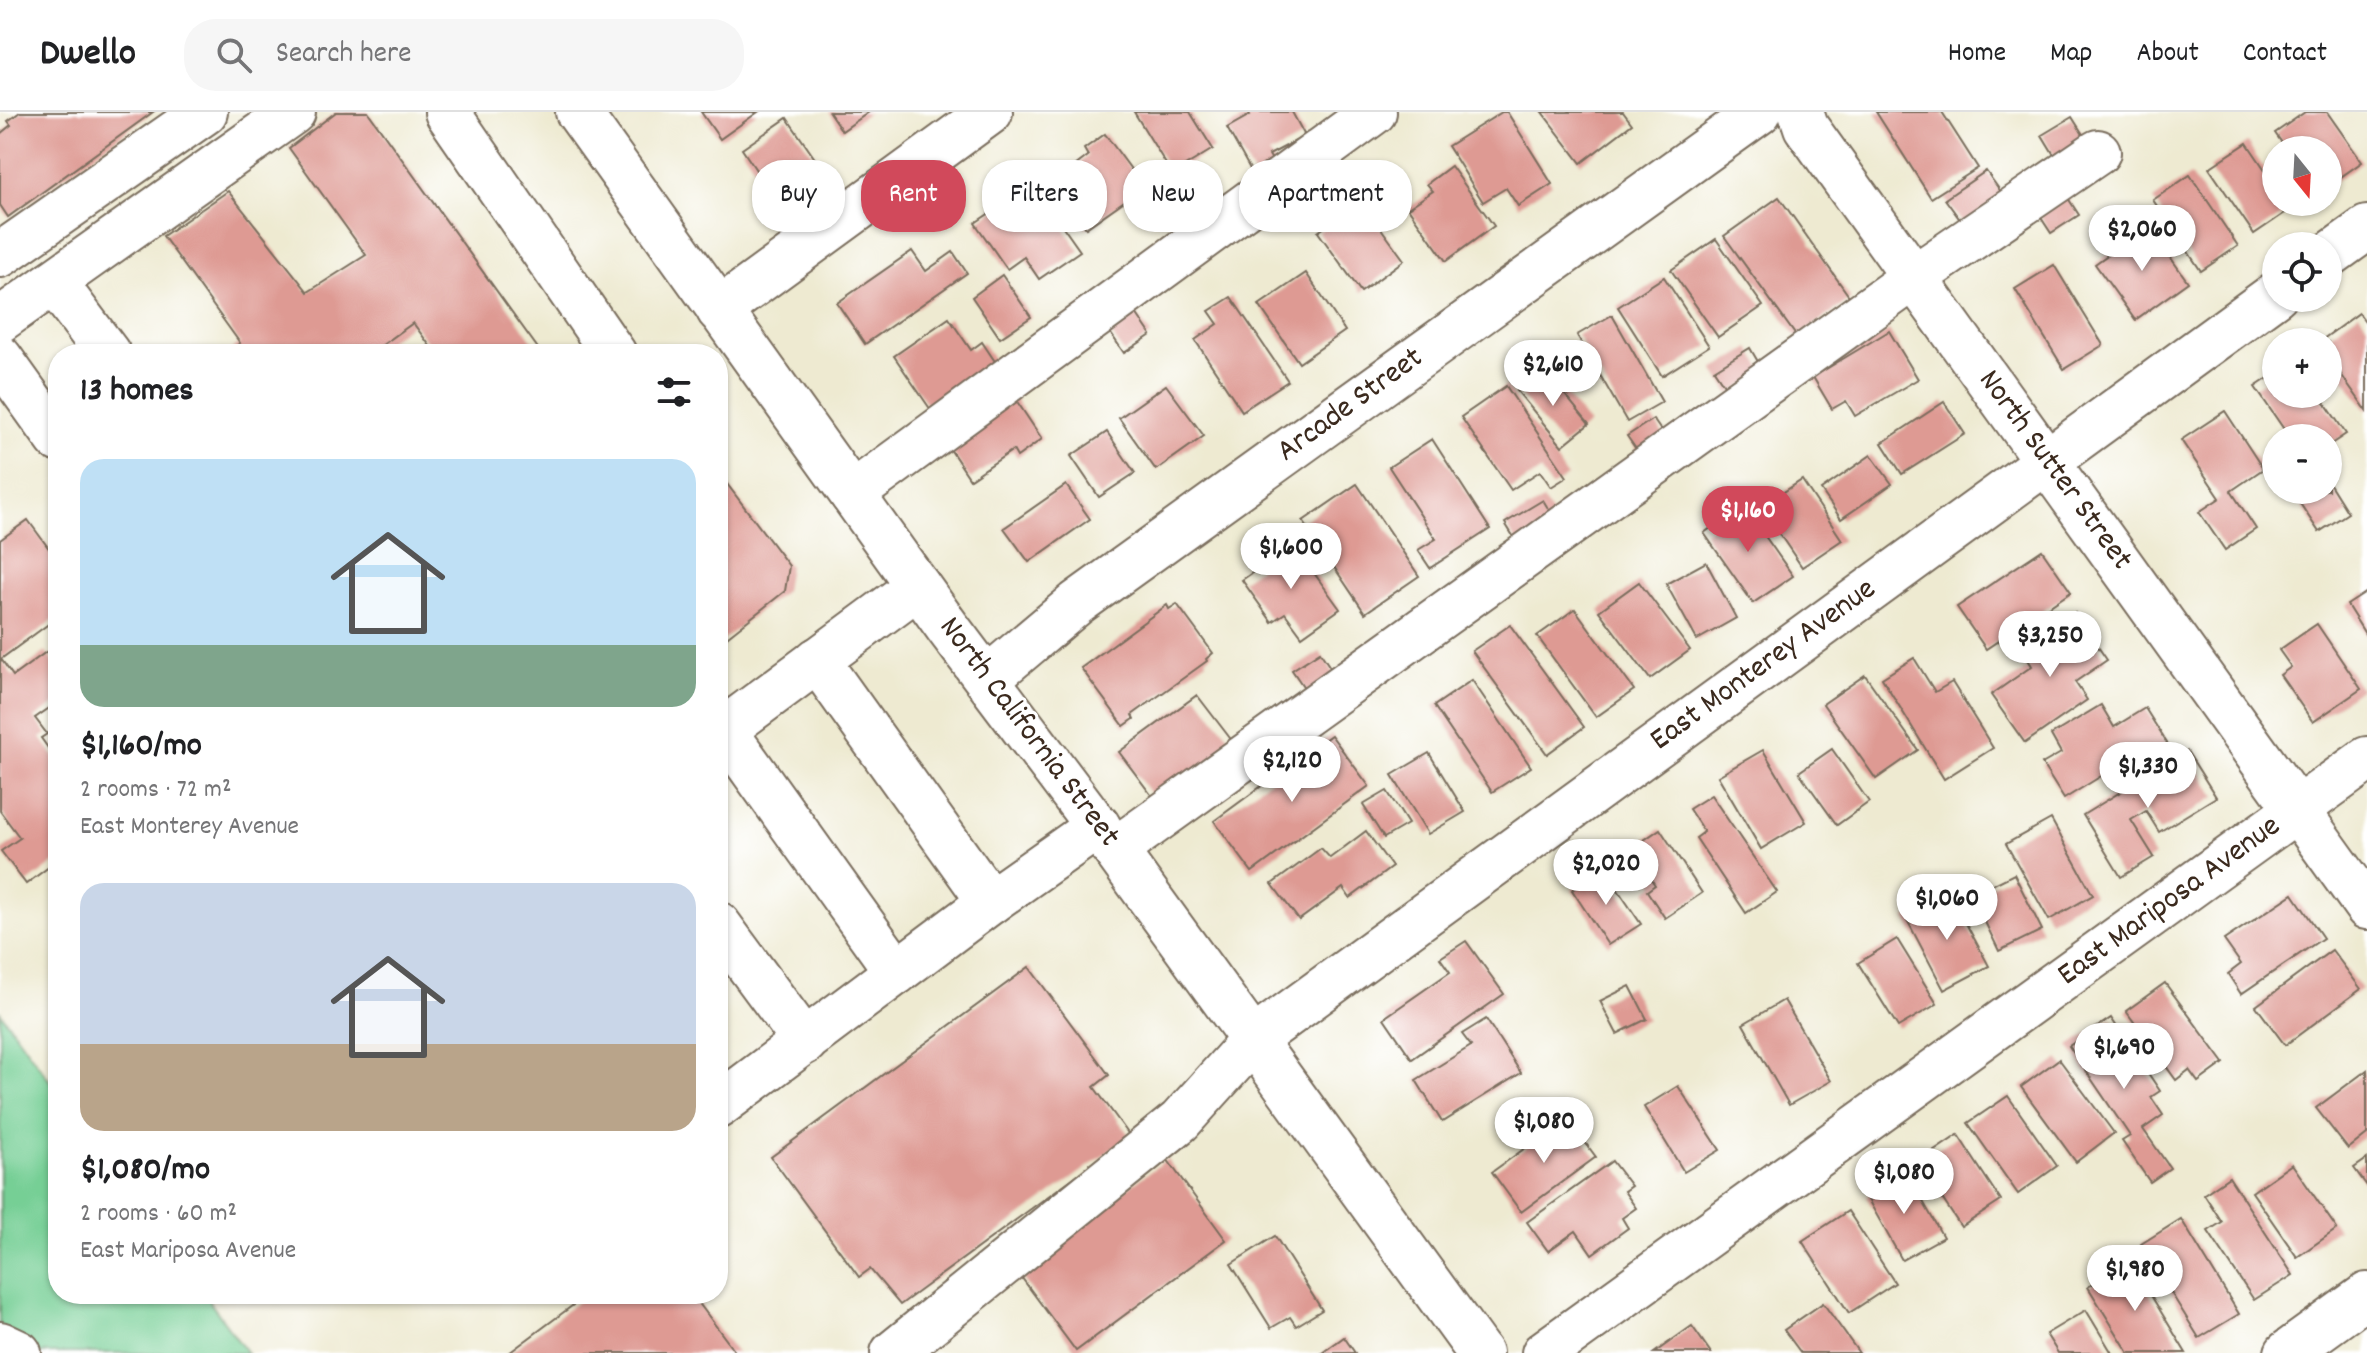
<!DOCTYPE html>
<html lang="en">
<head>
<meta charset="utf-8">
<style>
	body { margin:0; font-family:Dekko,sans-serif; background:#f6f6f6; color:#202124; height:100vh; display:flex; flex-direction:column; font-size:30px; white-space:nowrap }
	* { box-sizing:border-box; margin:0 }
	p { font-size:26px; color:#757577 }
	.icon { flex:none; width:44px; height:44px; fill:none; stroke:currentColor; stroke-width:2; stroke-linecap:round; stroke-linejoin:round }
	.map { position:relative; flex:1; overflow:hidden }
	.side { position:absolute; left:48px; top:232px; width:680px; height:960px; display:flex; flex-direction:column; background:#fff; border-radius:32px; box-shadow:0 2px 6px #0004 }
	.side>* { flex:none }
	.hud { position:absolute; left:752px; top:48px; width:760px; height:72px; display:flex; gap:16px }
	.needle { width:52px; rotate:162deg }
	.buttons { position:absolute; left:2262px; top:24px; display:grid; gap:16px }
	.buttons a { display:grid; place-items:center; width:80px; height:80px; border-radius:50%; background:#fff; box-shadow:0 2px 6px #0004; font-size:40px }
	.price { position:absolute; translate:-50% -68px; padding:0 18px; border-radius:28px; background:#fff; color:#222; font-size:26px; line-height:52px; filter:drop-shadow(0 2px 4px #0008) }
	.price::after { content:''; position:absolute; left:50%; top:48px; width:24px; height:18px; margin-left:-12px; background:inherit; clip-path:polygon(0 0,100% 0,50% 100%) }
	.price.on { background:#d1495b; color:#fff }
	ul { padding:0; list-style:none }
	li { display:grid; align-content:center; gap:16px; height:424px; padding:0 32px }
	li span { display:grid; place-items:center; height:248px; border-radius:24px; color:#555 }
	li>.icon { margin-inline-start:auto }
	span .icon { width:144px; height:144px; fill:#fffc; stroke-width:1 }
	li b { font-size:34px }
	h2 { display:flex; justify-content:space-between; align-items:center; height:96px; padding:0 32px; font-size:34px }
	.pill { padding:0 28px; border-radius:32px; background:#fff; box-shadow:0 2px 6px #0004; font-size:28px; line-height:72px }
	.pill.on { background:#d1495b; color:#fff }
	header { display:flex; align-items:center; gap:48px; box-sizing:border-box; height:112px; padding:0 40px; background:#fff; border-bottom:2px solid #e0e0e0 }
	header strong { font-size:38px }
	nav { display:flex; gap:44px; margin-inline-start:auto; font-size:28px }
	.search { width:560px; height:72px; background:#f6f6f6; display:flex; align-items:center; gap:20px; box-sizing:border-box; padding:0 28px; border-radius:32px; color:#757577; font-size:30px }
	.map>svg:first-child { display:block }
</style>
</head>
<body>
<header>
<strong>Dwello</strong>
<div class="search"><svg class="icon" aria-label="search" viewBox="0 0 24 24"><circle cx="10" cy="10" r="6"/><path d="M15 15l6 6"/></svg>Search here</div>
<nav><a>Home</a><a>Map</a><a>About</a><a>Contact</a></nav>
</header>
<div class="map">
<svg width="2367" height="1241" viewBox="0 0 2367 1241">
	<rect width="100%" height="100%" fill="#fff"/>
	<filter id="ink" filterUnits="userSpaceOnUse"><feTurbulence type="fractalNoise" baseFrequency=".0125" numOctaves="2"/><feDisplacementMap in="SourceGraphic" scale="16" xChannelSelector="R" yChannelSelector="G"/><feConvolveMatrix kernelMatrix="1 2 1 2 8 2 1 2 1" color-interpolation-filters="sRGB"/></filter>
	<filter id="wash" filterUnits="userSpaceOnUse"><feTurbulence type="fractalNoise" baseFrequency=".006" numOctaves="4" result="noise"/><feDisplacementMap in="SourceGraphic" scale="32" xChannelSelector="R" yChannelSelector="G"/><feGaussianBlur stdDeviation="1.8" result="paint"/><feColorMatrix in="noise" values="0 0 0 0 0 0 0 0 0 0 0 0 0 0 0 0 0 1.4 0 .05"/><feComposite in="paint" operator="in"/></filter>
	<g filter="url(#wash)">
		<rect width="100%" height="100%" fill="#eeead1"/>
		<!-- green -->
		<polygon fill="#76cf95" stroke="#587c5a" stroke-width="2" points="0,900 58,980 58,1182 204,1182 247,1241 0,1241"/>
		<g id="blocks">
			<!-- building -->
			<g fill="#de9a93">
				<polygon points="20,0 153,0 8,105 0,93 0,22 11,13 8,9"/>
				<polygon points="336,0 368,0 542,242 436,242 413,211 370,242 226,242 240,231 163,124 228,79 308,180 366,143 289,36"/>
				<polygon points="701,0 758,0 720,27"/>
				<polygon points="829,0 869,0 842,19"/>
				<polygon points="1134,0 1190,0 1213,37 1172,62"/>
				<polygon points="1248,0 1292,0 1305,24 1269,43 1281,63 1260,75 1227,16 1250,3"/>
				<polygon points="1502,0 1507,0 1552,72 1518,94 1506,76 1483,90 1448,34"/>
				<polygon points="1542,0 1623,0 1632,12 1581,51"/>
				<polygon points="1876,0 1942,0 1978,56 1931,86"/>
				<polygon points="2305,0 2327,0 2362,50 2328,74 2328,38 2287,38 2275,21"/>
				<polygon points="2072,5 2089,32 2059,51 2042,23"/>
				<polygon points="787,6 820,54 774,85 742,37"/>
				<polygon points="1105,22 1144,75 1086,116 1053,71 1088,44 1084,37"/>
				<polygon points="2247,31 2276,74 2276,90 2287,90 2291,97 2254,122 2209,56"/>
				<polygon points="1451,54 1494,114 1446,149 1408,96 1433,79 1427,72"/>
				<polygon points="1986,59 2009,91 1969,120 1945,87"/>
				<polygon points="2190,63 2238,134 2201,159 2153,88"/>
				<polygon points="1033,72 1080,139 1039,167 1024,145 1007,157 975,111"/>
				<polygon points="2062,77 2079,103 2051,121 2034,95"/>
				<polygon points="1779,85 1851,187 1797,225 1724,124"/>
				<polygon points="1361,89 1404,148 1361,180 1318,120"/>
				<polygon points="2148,114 2188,170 2135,208 2095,152"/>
				<polygon points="1716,127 1763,194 1718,225 1671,158"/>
				<polygon points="912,139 926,159 953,140 967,161 865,232 837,191"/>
				<polygon points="2054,153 2103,233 2064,257 2015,177"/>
				<polygon points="1306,161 1345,219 1299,251 1259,193"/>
				<polygon points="1002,163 1031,205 1000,226 972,185"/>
				<polygon points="1664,165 1709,234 1662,264 1618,195"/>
				<polygon points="1231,185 1288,269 1242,299 1195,228 1218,212 1209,199"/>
				<polygon points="1132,195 1151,223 1124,241 1105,213"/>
				<polygon points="2359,201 2367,212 2367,299 2328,244 2328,230 2319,230"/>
				<polygon points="1612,203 1662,290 1627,310 1577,223"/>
				<polygon points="949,206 971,238 982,230 1002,260 935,304 894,244"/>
				<polygon points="1889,219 1918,267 1855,304 1846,289 1832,297 1813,265"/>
				<polygon points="1750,236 1764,260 1730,282 1714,258"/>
				<polygon points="1544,257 1589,312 1562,334 1517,279"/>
				<polygon points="2276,261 2276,282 2319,282 2346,322 2328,334 2328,326 2290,326 2255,275"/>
				<polygon points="1166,273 1204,324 1156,358 1119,306"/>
				<polygon points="1506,274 1567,365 1551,375 1540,359 1511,378 1461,305"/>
				<polygon points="1014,285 1042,327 1017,345 1013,338 970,367 946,331"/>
				<polygon points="1944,290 1965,322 1902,362 1882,331"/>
				<polygon points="2225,299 2263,357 2231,379 2256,417 2225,438 2199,400 2220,386 2181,328"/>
				<polygon points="1653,307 1673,336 1647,353 1627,324"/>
				<polygon points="1107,320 1135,361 1099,385 1071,344"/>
				<polygon points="1432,327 1490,417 1430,456 1418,438 1436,427 1389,355"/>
				<polygon points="1871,343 1892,372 1841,407 1821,378"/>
				<polygon points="718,360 789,454 785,479 718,532"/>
				<polygon points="1802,368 1842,428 1802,455 1761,395"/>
				<polygon points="2328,369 2348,401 2319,420 2299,390 2318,378 2328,378"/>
				<polygon points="1357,372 1419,464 1365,501 1303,409"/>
				<polygon points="1066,373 1090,407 1029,450 1004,416"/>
				<polygon points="1543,388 1560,416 1523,440 1505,411"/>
				<polygon points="1743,393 1793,464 1753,491 1704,421"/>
				<polygon points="28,408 58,449 58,505 1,547 13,564 46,540 58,557 58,590 35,606 47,622 41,626 58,650 58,748 26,772 1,739 20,726 0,699 0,428"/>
				<polygon points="1293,432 1340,497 1302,524 1285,501 1272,510 1242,468"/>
				<polygon points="2042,438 2071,480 1986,537 1957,495"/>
				<polygon points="1706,450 1736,506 1697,528 1666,472"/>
				<polygon points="1639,470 1690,538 1650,567 1599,499"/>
				<polygon points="2367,480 2367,525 2347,493"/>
				<polygon points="1177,492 1213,541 1206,547 1207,549 1132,603 1134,607 1124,614 1081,556 1167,493 1169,497"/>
				<polygon points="1575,497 1634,578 1596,605 1537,524"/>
				<polygon points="2075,501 2107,548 2075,570 2087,588 2025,631 1991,583 2032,554 2022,538"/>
				<polygon points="2317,512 2361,577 2313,610 2280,563 2291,555 2279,538"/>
				<polygon points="1510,513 1584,615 1547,642 1472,539"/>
				<polygon points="1320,540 1337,566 1309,583 1292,558"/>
				<polygon points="1914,546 1935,580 1952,570 1993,636 1944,667 1882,566"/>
				<polygon points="1865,563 1918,638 1876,667 1823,592"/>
				<polygon points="1472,568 1531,655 1492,680 1434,594"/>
				<polygon points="1197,583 1233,630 1158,692 1119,640"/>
				<polygon points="2101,593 2114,615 2145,596 2170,636 2118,668 2111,658 2064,687 2042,652 2061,641 2051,623"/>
				<polygon points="1331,623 1369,674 1252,760 1214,709"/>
				<polygon points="1832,637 1869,690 1837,713 1799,660"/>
				<polygon points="1763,638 1806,710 1761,737 1718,664"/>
				<polygon points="2187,639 2216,685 2159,720 2146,699 2131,708 2154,745 2121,765 2083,703"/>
				<polygon points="1429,641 1465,700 1428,722 1392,663"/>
				<polygon points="1387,679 1408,712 1384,726 1363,693"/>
				<polygon points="1711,683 1777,780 1746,801 1696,726 1704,720 1689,697"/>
				<polygon points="2051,707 2093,783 2049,808 2006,732"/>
				<polygon points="1660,717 1702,781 1665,806 1647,779 1655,773 1631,737"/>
				<polygon points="1366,719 1392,755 1350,786 1343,776 1299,808 1272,772 1321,736 1330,746"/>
				<polygon points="1603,756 1641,812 1608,833 1572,778"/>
				<polygon points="2014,762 2042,818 1999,839 1972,783"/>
				<polygon points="1950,782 1989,854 1944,878 1906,806"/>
				<polygon points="2293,782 2323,826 2241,882 2228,862 2241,852 2224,828"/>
				<polygon points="1897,827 1937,892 1898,915 1858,851"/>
				<polygon points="1466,829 1504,882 1412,947 1384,906 1450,860 1440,846"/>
				<polygon points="2332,838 2361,877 2285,933 2256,894"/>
				<polygon points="1029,855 1109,963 1094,975 1130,1024 900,1193 870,1157 859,1165 771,1045"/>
				<polygon points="2165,871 2224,951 2198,970 2189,958 2176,968 2126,899"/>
				<polygon points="1630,874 1647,907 1617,922 1600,889"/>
				<polygon points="1784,888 1831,969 1789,993 1743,912"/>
				<polygon points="2111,906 2160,979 2151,985 2163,1003 2143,1017 2170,1056 2150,1070 2122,1029 2130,1024 2069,934"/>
				<polygon points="1486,907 1521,961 1442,1010 1416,968 1471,934 1462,922"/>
				<polygon points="2059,947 2114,1021 2076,1050 2021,975"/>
				<polygon points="2367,958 2367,1022 2348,1037 2316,996"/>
				<polygon points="1678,974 1720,1038 1684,1060 1644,995"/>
				<polygon points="2008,984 2057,1054 2018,1082 1968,1011"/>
				<polygon points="1567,1006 1596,1045 1521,1100 1492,1060"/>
				<polygon points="1958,1023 2001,1089 1961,1115 1918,1050"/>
				<polygon points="1167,1047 1226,1128 1076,1239 1016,1158"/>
				<polygon points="2367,1047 2367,1074 2354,1056"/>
				<polygon points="1612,1049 1631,1074 1624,1079 1636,1096 1622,1106 1628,1116 1592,1142 1576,1119 1548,1139 1527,1110"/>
				<polygon points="2292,1052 2337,1117 2297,1145 2252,1080"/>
				<polygon points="1907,1061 1943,1125 1902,1148 1866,1084"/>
				<polygon points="2229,1065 2293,1163 2254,1188 2208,1119 2222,1110 2204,1082"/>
				<polygon points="1848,1099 1895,1171 1849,1201 1802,1129"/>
				<polygon points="2181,1107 2239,1202 2199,1226 2141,1132"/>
				<polygon points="1275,1124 1322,1198 1296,1214 1290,1205 1271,1216 1231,1152"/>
				<polygon points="2130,1149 2186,1241 2129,1241 2088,1175"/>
				<polygon points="588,1182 692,1182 736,1241 509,1241"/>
				<polygon points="1823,1191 1859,1241 1801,1241 1784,1218"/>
				<polygon points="2086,1198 2112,1241 2058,1241 2046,1222"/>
				<polygon points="1692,1214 1711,1241 1654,1241"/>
				<polygon points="1344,1225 1355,1241 1322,1241"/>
			</g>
		</g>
	</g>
	<g filter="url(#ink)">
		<use href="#blocks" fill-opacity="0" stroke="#7a6d5d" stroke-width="2"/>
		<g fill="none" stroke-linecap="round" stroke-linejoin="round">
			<!-- minor casing -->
			<g stroke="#7a6d5d" stroke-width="48">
				<g id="minor">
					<polyline points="447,0 614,242"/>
					<polyline points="578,0 948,516 1115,738 1480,1241"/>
					<polyline points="1801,0 1806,15 2367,795"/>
					<polyline points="0,143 205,0"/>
					<polyline points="2328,144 2367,116"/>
					<polyline points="54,170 108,242"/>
					<polyline points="719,198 990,0"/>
					<polyline points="0,208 293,0"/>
					<polyline points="0,246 58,327"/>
					<polyline points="852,382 1374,0"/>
					<polyline points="988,566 1077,491 1759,0"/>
					<polyline points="724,618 897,860"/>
					<polyline points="718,622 918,474"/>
					<polyline points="1115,738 1913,166 2098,40"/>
					<polyline points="990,790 1098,714"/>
					<polyline points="718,812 805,930"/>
					<polyline points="718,994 990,790 817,548"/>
					<polyline points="0,1232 19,1241"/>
					<polyline points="893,1241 1180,1009 1253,928 2276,182"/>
					<polyline points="1544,1241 2367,647"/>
					<polyline points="2287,1241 2367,1183"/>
				</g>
			</g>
			<!-- minor -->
			<use href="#minor" stroke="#fff" stroke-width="44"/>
		</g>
	</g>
	<g text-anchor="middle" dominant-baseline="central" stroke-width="6" stroke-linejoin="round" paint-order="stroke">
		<!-- street labels -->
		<g font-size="32" fill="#3b2a1e" stroke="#fff">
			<text transform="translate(1351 294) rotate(-36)">Arcade Street</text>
			<text transform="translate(2054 359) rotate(54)">North Sutter Street</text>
			<text transform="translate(1764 554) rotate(-36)">East Monterey Avenue</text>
			<text transform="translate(1028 621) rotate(53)">North California Street</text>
			<text transform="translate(2170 790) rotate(-36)">East Mariposa Avenue</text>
		</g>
	</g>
</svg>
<div class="buttons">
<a><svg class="needle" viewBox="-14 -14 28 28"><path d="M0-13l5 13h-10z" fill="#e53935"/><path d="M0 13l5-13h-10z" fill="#757577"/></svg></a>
<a><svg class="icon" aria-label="locate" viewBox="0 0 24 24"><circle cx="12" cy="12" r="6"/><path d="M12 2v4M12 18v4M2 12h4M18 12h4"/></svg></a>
<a>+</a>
<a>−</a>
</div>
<b class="price" style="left:2142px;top:161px">$2,060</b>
<b class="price" style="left:1553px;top:296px">$2,610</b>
<b class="price on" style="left:1748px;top:442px">$1,160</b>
<b class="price" style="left:1291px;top:479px">$1,600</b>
<b class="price" style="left:2050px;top:567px">$3,250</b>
<b class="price" style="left:1292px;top:692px">$2,120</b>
<b class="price" style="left:2148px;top:698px">$1,330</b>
<b class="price" style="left:1606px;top:795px">$2,020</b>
<b class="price" style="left:1947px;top:830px">$1,060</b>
<b class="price" style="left:2124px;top:979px">$1,690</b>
<b class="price" style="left:1544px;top:1053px">$1,080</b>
<b class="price" style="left:1904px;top:1104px">$1,080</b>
<b class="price" style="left:2135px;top:1201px">$1,980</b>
<div class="hud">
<a class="pill">Buy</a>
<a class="pill on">Rent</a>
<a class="pill">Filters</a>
<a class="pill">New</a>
<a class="pill">Apartment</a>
</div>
<section class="side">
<h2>13 homes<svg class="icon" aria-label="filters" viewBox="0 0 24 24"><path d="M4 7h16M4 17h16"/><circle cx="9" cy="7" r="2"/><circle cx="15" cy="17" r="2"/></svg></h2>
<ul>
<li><span style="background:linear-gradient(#bfe0f5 75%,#7fa58c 0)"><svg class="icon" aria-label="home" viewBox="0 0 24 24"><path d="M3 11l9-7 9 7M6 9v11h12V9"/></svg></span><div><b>$1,160/mo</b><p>2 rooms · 72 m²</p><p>East Monterey Avenue</p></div></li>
<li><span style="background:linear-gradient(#c9d6e8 65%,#b9a48a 0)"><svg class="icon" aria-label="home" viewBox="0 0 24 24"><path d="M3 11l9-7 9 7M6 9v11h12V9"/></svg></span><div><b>$1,080/mo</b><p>2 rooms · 60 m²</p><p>East Mariposa Avenue</p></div></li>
</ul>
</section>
</div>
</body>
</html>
